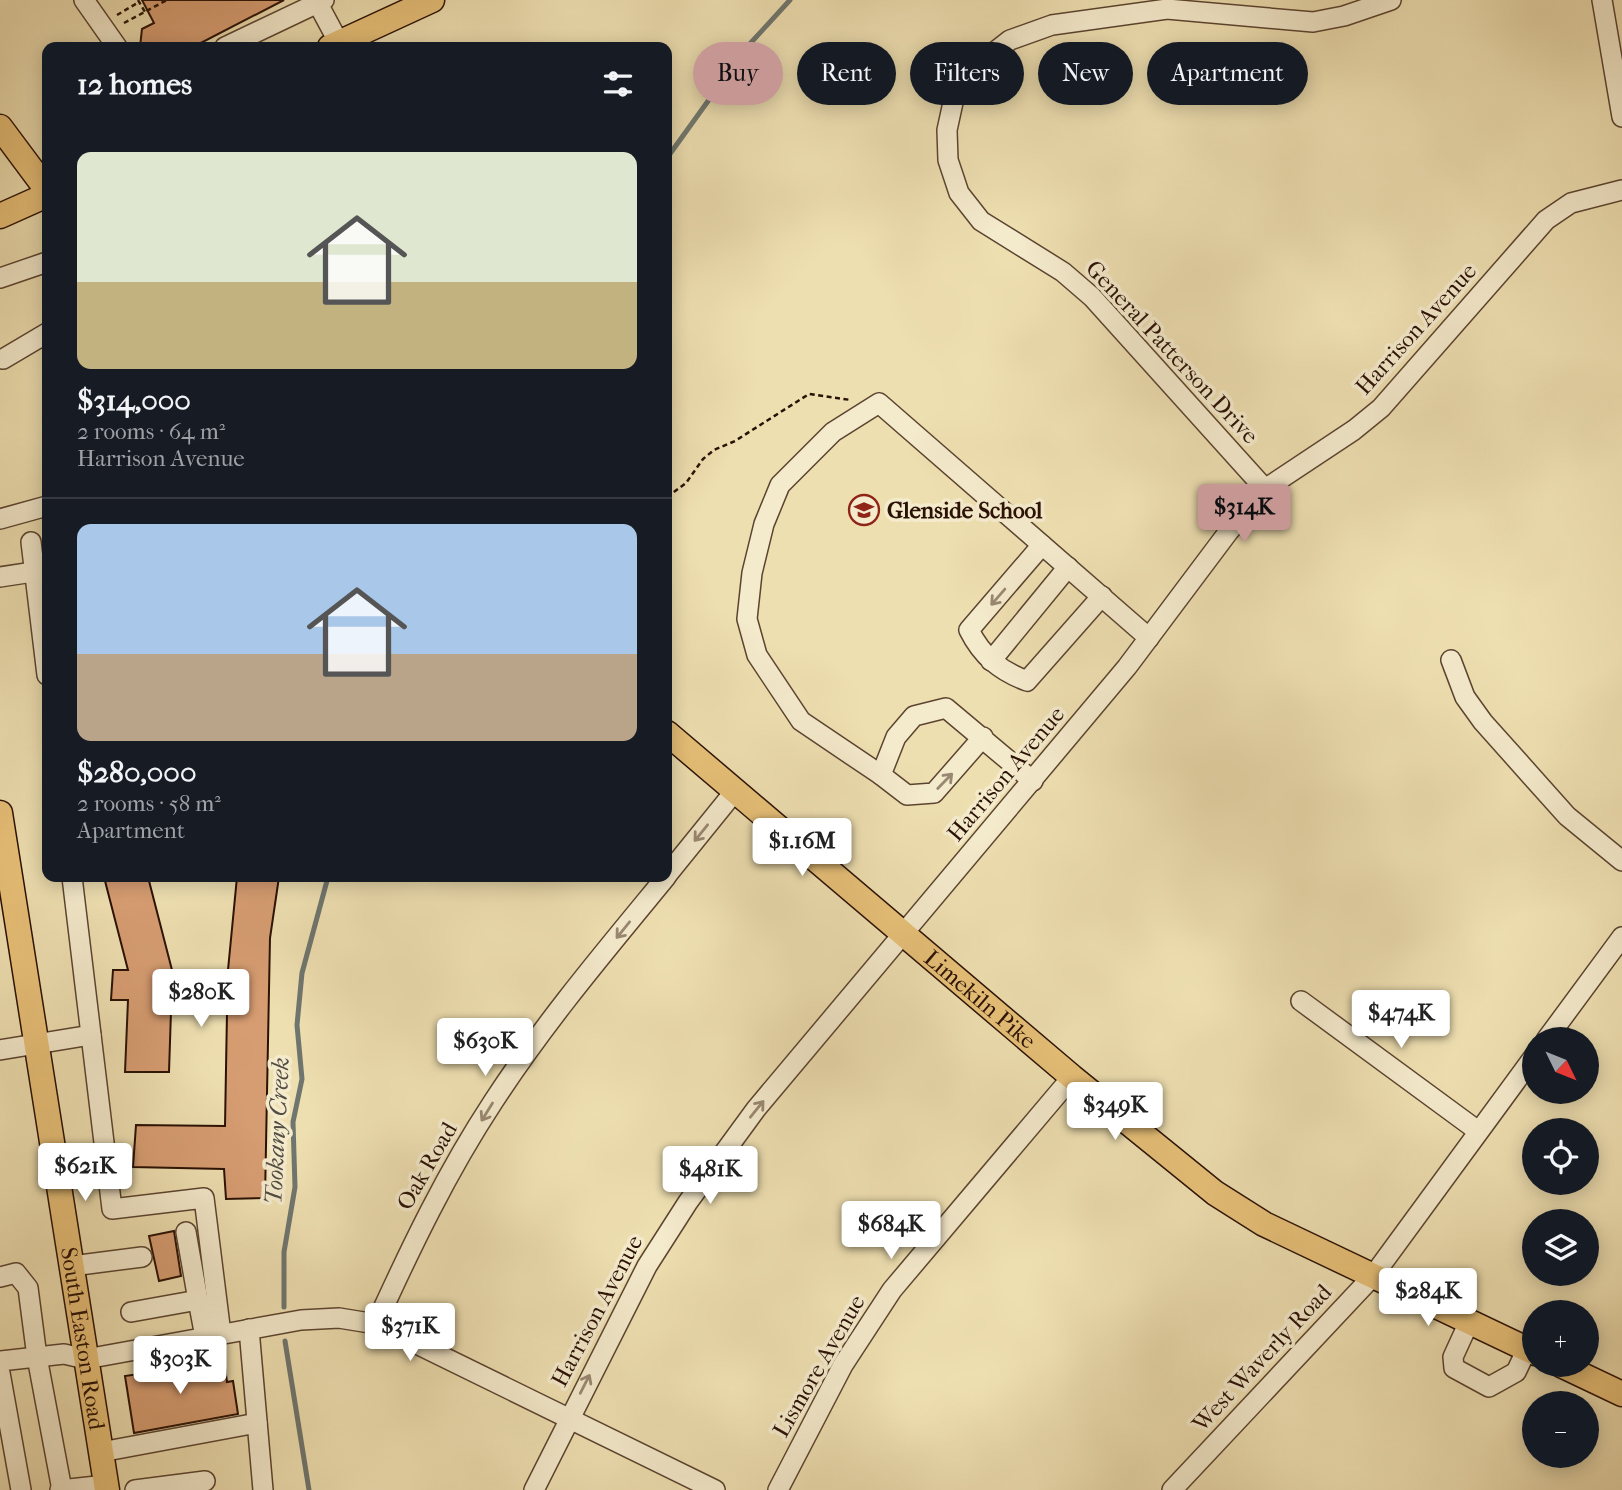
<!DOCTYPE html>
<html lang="en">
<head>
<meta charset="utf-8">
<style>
	body { margin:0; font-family:"IM FELL French Canon",serif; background:#20242c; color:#f1f3f6; height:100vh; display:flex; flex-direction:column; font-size:26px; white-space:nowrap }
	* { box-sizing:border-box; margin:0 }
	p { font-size:23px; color:#9ea1a6 }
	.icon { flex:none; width:38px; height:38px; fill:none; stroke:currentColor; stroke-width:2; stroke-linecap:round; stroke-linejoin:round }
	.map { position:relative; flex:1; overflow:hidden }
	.panel { position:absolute; left:42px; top:42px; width:630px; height:840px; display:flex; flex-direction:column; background:#171b24; border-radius:14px; box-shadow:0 4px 18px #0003 }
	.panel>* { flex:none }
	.top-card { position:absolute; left:693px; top:42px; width:665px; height:63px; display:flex; gap:14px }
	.needle { width:46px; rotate:133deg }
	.tools { position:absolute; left:1522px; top:1027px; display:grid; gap:14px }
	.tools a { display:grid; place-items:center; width:77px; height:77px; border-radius:50%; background:#171b24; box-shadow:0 4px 18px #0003; font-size:35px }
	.price { position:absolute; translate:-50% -60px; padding:0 16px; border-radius:7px; background:#fff; color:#222; font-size:23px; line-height:46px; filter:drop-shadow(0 2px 4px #0008) }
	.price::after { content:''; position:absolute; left:50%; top:42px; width:21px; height:16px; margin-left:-10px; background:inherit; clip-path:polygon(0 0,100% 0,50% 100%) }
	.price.active { background:#c59692; color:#111 }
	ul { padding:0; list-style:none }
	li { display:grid; align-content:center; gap:14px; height:371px; padding:0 35px }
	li+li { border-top:2px solid #363941 }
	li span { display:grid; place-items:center; height:217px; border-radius:14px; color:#555 }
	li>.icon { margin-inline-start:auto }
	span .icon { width:126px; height:126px; fill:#fffc; stroke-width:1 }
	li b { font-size:30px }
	h2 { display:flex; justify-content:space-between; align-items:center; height:84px; padding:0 35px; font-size:30px }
	.chip { padding:0 24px; border-radius:32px; background:#171b24; box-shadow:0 4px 18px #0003; font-size:24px; line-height:63px }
	.chip.active { background:#c59692; color:#111 }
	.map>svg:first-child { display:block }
</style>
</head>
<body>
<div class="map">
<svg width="1622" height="1490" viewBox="0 0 1622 1490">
	<rect width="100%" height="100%" fill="#eedfb1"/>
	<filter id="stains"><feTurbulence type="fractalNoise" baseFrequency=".00286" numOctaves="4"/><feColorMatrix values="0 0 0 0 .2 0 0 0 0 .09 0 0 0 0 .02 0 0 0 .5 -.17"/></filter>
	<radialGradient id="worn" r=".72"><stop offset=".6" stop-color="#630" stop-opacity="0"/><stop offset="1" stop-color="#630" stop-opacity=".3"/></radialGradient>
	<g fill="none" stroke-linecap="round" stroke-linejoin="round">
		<!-- stream -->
		<g stroke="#6f766f" stroke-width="5">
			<polyline points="667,158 747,47 790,0"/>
			<polyline points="284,1307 284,1252 295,1187 293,1122 302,1079 297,1025 302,973 328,877"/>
			<polyline points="285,1341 309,1490"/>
		</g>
	</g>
	<!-- building -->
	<g fill="#d79d72" stroke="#2a1105" stroke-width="2">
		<polygon points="142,0 284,0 197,45 140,47 142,29 154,23"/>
		<polygon points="104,877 148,877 172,970 228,970 237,877 279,877 270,938 265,1198 226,1199 224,1169 133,1167 136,1125 225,1126 227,1012 171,1011 169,1072 125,1072 128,1000 111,1000 113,970 128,970"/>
		<polygon points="174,1231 181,1276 159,1281 149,1236"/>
		<polygon points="224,1361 227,1382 233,1381 238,1414 134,1433 125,1376"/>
	</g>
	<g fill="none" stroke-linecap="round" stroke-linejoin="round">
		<!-- minor casing -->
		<g stroke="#5b4430" stroke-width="22">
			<g id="minor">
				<polyline points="84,0 117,47"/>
				<polyline points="316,0 339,43"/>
				<polyline points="1602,0 1622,117"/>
				<polyline points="225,47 324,0"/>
				<polyline points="0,278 47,262"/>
				<polyline points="3,359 47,333"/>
				<polyline points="1265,489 1092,297 1063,272 981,221 959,193 948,160 947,130 954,98 973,69 1010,40 1052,25 1167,9 1313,22 1344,16 1391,0"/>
				<polyline points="0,519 47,506"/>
				<polyline points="31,542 47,675"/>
				<path d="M1042 545 969 630C982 656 1000 671 1027 681L1102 596"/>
				<polyline points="0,577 46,570"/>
				<polyline points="1451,660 1465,697 1483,722 1567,816 1622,861"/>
				<polyline points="991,661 1068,567"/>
				<polyline points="983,737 934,793 907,795 881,775 896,737 914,716 946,708 1033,781"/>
				<polyline points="881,775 801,721 757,655 747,619 752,573 764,524 780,485 833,432 879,403 1149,638"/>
				<polyline points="667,875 735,791"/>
				<polyline points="72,877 112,1209 204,1198 221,1334"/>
				<polyline points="1301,1001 1478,1131"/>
				<polyline points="1546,1040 1622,937"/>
				<polyline points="0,1050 91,1035"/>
				<polyline points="186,1232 198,1300"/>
				<polyline points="72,1266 142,1257"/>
				<polyline points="0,1277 16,1273 28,1288 37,1357 62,1490"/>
				<polyline points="131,1312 198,1300 205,1337"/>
				<polyline points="1469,1322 1453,1357 1454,1368 1489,1387 1516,1372 1527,1349"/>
				<path d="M376 1324C411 1247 447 1172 493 1102 545 1022 606 950 666 877"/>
				<polyline points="249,1329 263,1490"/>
				<polyline points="0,1361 64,1354 86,1359 301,1320 339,1318 376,1324 715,1490"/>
				<polyline points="0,1373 21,1490"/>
				<polyline points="101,1452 257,1423"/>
				<polyline points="60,1490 106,1485"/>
				<polyline points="135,1490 205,1481"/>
				<polyline points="534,1490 647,1266 688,1202 756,1109 1127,667 1229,531 1265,489 1354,430 1381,408 1546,220 1571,203 1622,190"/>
				<polyline points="778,1490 843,1365 892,1290 1072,1077"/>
				<polyline points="1172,1490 1373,1276 1535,1055"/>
			</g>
		</g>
		<!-- major casing -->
		<g stroke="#2a1105" stroke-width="27">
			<g id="major">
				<polyline points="330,47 432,0"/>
				<polyline points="0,127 47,190"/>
				<polyline points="0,216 47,195"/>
				<path id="s1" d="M667 733 1072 1077 1215 1193 1264 1224 1535 1353"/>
				<path id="s2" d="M0 813 107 1490"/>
				<polyline points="1561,1365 1622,1394"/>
			</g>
		</g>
		<!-- path -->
		<g stroke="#2a1105" stroke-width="2.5" stroke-dasharray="5 3.5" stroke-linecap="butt">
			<polyline points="138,0 145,12"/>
			<polyline points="117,15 139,2"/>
			<polyline points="124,23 167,0"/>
			<polyline points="667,497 686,483 703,459 714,450 735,441 809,394 851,400"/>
		</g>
		<!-- minor -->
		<use href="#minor" stroke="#f4eacc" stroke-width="19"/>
		<!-- major -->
		<use href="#major" stroke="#e7c078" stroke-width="24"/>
	</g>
	<!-- one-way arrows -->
	<defs><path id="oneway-shaft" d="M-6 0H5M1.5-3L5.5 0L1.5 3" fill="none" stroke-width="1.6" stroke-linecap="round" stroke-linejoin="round" transform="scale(1.75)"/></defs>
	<g stroke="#998872">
		<use href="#oneway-shaft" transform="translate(998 597) rotate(131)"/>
		<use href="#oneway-shaft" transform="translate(945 781) rotate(-46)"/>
		<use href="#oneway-shaft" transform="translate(701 833) rotate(129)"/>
		<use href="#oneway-shaft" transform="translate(623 930) rotate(129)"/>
		<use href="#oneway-shaft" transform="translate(757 1109) rotate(-51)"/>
		<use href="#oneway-shaft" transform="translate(487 1112) rotate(122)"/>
		<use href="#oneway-shaft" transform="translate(585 1384) rotate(-63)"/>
	</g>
	<!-- icons -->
	<defs>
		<g id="school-ring" transform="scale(1.575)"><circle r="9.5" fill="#f4eacc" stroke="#8f2418" stroke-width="1.5"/><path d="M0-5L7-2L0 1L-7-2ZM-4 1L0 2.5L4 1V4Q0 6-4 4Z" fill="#8f2418"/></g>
	</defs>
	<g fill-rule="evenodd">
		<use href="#school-ring" x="864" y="510"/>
	</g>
	<g text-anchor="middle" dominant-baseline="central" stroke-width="7" stroke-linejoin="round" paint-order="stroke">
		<!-- street labels -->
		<g font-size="23" fill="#2a1105" stroke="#f4eacc">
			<text transform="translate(1416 329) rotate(-48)">Harrison Avenue</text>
			<text transform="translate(1172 352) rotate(47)">General Patterson Drive</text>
			<text transform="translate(1006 774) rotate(-50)">Harrison Avenue</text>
			<text stroke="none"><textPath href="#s1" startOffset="411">Limekiln Pike</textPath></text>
			<text transform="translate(427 1166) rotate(-60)">Oak Road</text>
			<text transform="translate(597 1311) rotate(-62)">Harrison Avenue</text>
			<text stroke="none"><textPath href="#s2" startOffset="532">South Easton Road</textPath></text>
			<text transform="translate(1262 1358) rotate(-47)">West Waverly Road</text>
			<text transform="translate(819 1366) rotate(-60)">Lismore Avenue</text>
		</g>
		<!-- poi labels -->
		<g font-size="23" font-weight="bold" fill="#2a1105" stroke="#f4eacc" text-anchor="start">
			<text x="887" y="510">Glenside School</text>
		</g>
		<!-- water labels -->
		<g font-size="24" font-style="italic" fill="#524c43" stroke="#f4eacc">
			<text transform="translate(277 1131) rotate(-87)">Tookany Creek</text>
		</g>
	</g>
	<rect width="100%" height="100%" filter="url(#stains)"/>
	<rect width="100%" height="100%" fill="url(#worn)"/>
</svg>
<div class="tools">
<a><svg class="needle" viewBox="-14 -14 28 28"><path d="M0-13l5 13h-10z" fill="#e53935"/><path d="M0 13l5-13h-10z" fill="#9ea1a6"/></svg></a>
<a><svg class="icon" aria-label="locate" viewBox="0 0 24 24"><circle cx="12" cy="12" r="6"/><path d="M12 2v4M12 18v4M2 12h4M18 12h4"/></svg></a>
<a><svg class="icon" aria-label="layers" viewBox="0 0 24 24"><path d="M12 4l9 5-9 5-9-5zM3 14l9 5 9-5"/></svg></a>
<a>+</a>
<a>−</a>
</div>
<b class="price active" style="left:1244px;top:544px">$314K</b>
<b class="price" style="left:802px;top:878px">$1.16M</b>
<b class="price" style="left:201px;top:1029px">$280K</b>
<b class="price" style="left:1401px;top:1050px">$474K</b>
<b class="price" style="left:485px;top:1078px">$630K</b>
<b class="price" style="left:1115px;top:1142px">$349K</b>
<b class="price" style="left:85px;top:1203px">$621K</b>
<b class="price" style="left:710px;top:1206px">$481K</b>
<b class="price" style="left:891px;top:1261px">$684K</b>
<b class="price" style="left:1428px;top:1328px">$284K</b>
<b class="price" style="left:410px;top:1363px">$371K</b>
<b class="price" style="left:180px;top:1396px">$303K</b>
<div class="top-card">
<a class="chip active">Buy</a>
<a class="chip">Rent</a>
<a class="chip">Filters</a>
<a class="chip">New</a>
<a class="chip">Apartment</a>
</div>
<section class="panel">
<h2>12 homes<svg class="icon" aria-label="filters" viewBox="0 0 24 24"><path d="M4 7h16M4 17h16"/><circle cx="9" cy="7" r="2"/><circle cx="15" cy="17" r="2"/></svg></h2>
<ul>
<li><span style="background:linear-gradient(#dfe7d0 60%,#c2b280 0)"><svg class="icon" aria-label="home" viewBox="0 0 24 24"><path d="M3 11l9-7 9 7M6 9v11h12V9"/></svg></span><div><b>$314,000</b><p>2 rooms · 64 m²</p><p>Harrison Avenue</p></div></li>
<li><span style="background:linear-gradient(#a9c7e8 60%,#b9a48a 0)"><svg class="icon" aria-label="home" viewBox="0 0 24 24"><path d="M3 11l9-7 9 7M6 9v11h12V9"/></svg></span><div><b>$280,000</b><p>2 rooms · 58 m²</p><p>Apartment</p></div></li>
</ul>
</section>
</div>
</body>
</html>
